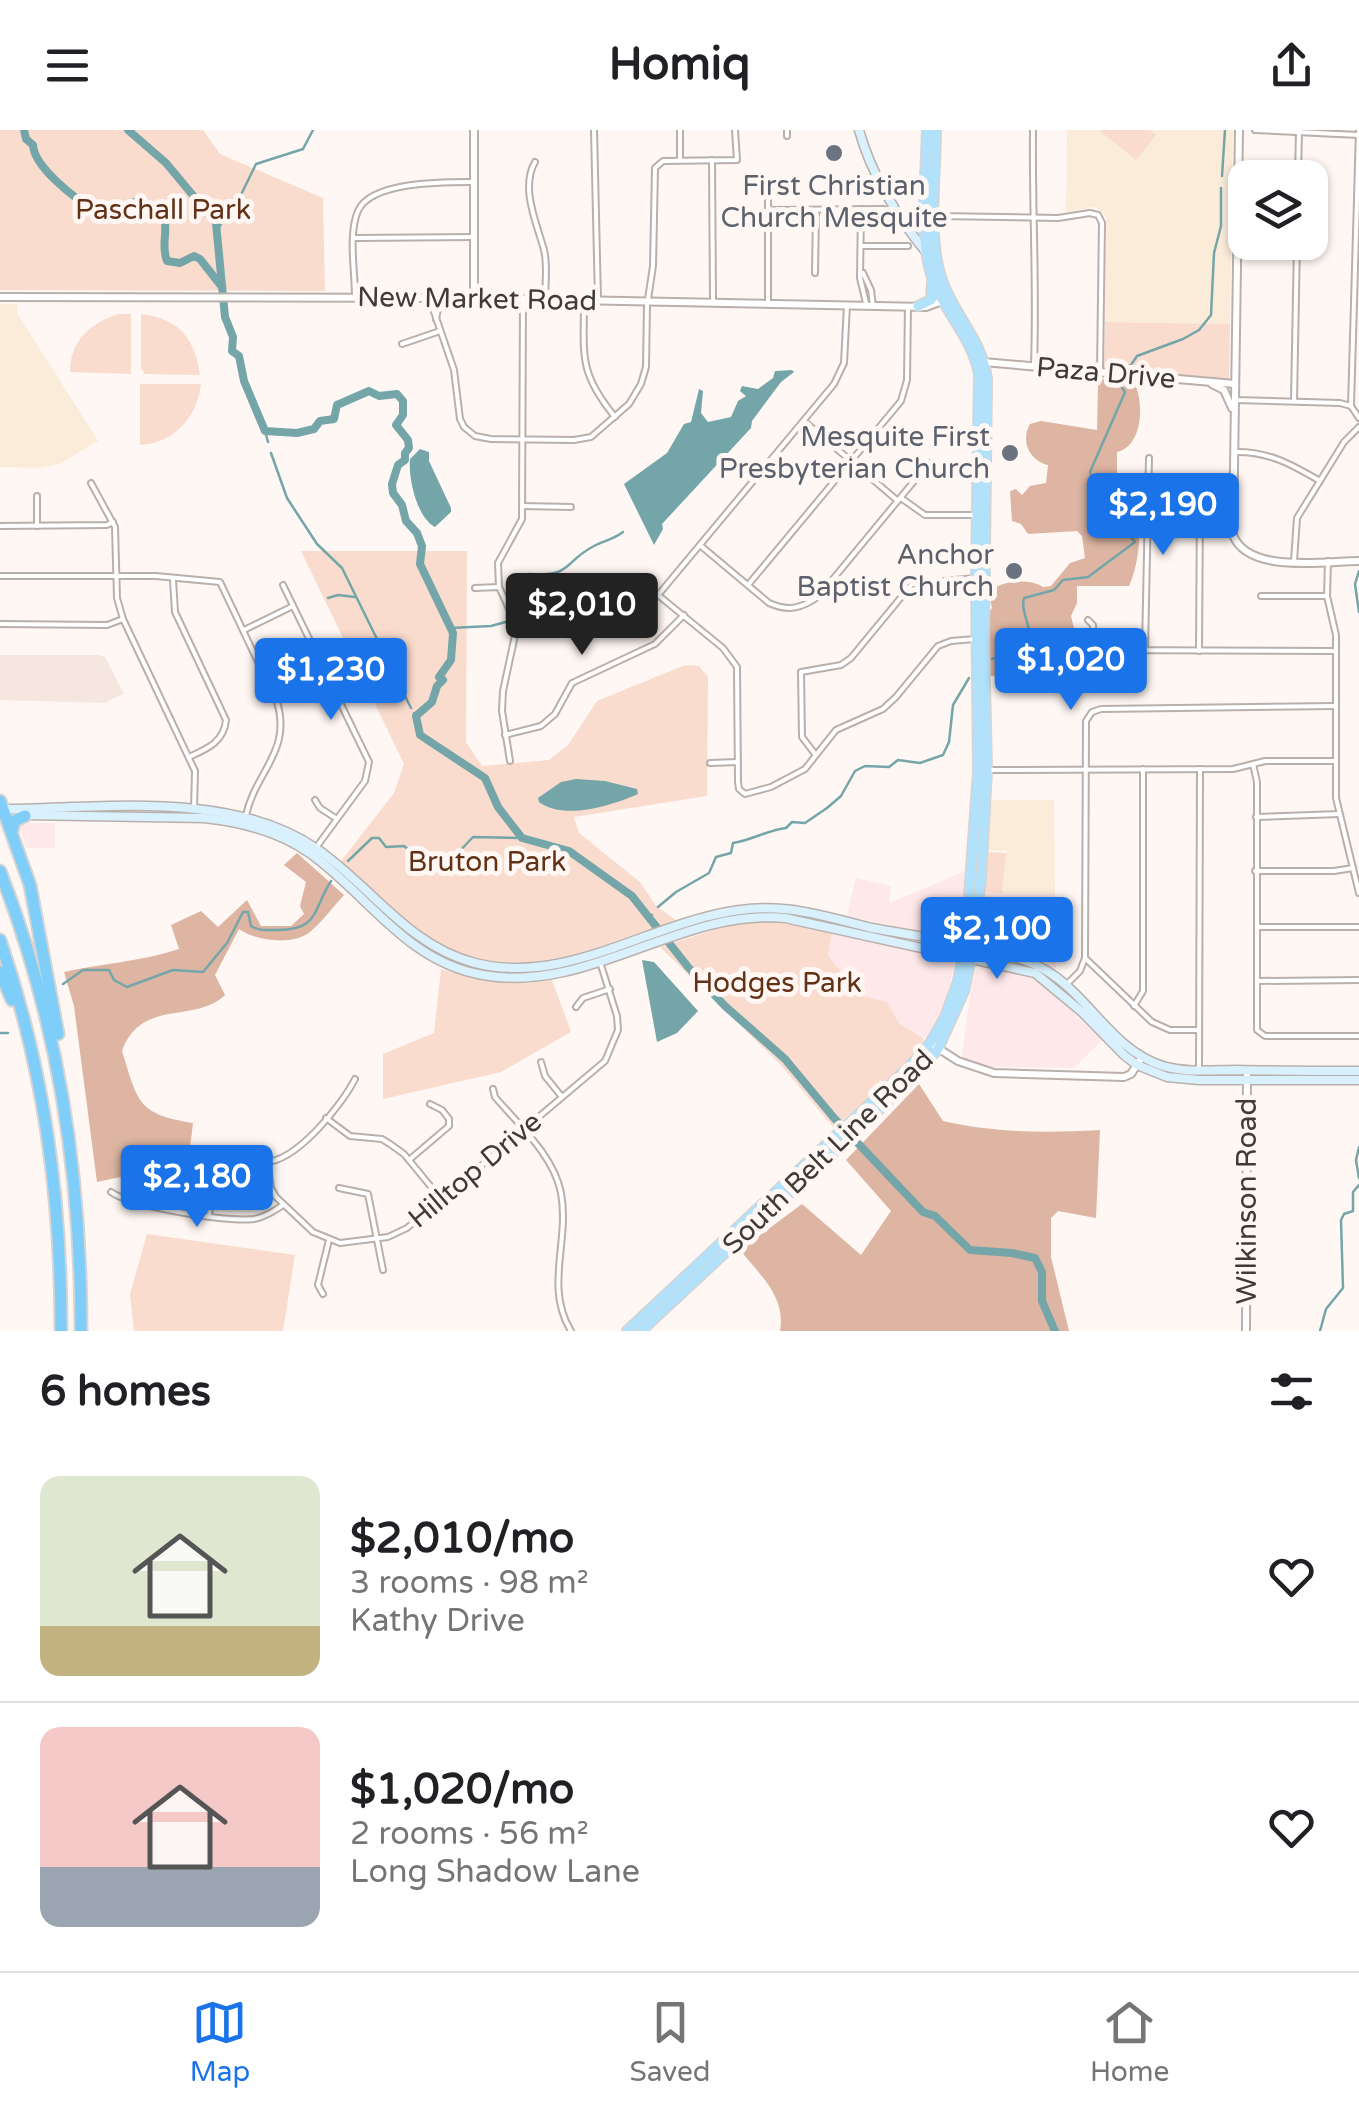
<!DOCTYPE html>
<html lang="en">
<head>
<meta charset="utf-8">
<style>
	body { margin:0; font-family:"Varela Round",sans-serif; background:#f2f2f2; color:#202124; height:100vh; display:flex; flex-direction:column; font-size:38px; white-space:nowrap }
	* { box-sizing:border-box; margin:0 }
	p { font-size:32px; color:#757577 }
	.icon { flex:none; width:55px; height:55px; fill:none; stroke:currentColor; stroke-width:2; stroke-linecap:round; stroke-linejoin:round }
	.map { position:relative; height:1201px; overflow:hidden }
	.panel { display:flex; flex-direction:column; background:#fff; flex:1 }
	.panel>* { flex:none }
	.buttons { position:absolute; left:1228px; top:30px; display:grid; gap:20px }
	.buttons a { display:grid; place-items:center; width:100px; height:100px; border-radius:20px; background:#fff; box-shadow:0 2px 8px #0004; font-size:50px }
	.price { position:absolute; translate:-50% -85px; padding:0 22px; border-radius:10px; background:#1a73e8; color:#fff; font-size:32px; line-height:65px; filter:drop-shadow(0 2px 5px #0008) }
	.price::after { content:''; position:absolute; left:50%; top:60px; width:30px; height:22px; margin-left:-15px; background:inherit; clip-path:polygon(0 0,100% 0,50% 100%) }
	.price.selected { background:#222; color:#fff }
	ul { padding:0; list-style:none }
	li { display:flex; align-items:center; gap:30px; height:250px; padding:0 40px }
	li+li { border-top:2px solid #e0e0e0 }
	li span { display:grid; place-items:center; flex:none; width:280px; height:200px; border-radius:20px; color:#555 }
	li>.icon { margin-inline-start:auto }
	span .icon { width:120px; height:120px; fill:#fffc; stroke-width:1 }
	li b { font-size:42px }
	h2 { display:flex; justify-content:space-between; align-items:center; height:120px; padding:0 40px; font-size:42px }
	header { display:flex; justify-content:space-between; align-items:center; height:130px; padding:0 40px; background:#fff; font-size:45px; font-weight:700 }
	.tabs { display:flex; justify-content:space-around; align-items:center; height:140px; border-top:2px solid #e0e0e0; background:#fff; font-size:28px; color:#757577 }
	.tabs a { display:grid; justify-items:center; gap:5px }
	.tabs .selected { color:#1a73e8 }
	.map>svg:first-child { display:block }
</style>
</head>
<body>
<header><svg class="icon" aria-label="menu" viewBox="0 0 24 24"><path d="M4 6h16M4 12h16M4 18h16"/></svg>Homiq<svg class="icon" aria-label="share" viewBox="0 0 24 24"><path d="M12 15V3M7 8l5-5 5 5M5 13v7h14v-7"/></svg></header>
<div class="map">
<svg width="1359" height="1201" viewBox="0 0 1359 1201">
	<rect width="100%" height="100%" fill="#fff7f3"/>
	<!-- commercial -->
	<g fill="#fee8ea">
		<polygon points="18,693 55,693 55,718 26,718"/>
		<polygon points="966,741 957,809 847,786 856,748 891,756 889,773"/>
		<polygon points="983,761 1055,763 1056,839 1021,824 977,813"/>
		<polygon points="832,801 955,828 950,854 939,885 924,909 899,893 887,872 859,866 828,825"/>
		<polygon points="984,834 1026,844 1046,856 1102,910 1074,938 991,937 962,927 973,844"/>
	</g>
	<!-- built -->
	<polygon fill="#f5e7e0" points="0,525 99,525 105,527 124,564 104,573 0,570"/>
	<!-- education -->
	<g fill="#fbecd9">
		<polygon points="1067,0 1233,0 1230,194 1105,192 1106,86 1095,77 1066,82"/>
		<polygon points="0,174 17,174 17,183 98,311 59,334 38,338 0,337"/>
		<polygon points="989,670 1054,670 1055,763 1002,764 1006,721 985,720"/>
	</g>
	<!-- green -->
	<g fill="#fadcce">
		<polygon points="0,0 203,0 220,24 323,68 325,161 0,160"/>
		<polygon points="1099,0 1149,0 1156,5 1136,30"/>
		<path d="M118 184H131V244L70 242C70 210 90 194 118 184Z"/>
		<path d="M141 184C179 188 195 209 200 245L145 244 141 238Z"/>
		<polygon points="1105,192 1230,194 1229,250 1104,238"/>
		<path d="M140 254H201C197 288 174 313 140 315Z"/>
		<path d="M301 421H467L466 612 482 636 549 630 568 615 597 571 685 535 699 536 708 547 707 666 574 687 579 703 640 752 656 776 676 790C587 819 509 863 421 802 392 783 366 754 341 731L394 663 404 634Z"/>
		<polygon points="987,722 1006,723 1002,764 983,761"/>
		<polygon points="766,791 832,801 828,825 859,865 887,872 899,893 924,909 909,930 834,998 780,934 660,817 739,792"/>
		<path d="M441 839C479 850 513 857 552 850L571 902 501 942 383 969V924L434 903Z"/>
		<polygon points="147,1104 295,1125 283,1201 134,1201 130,1164"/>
	</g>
	<!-- forest -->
	<g fill="#ddb5a2">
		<path d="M1105 247 1132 248C1145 268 1144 316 1117 322V363C1149 369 1140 433 1129 456H1077V473L1071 486 1077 510 1071 516C1058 509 1049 507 1039 523L1042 536 1053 545 1051 554 1046 558 988 545 987 485 992 478 990 469 995 464V458C1006 450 1032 449 1043 457L1051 456 1070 433 1085 428 1082 406 1077 401 1028 404 1021 394 1012 391 1010 361 1016 359 1022 365 1030 356 1046 353 1048 335C1030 331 1020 311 1030 294L1041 291 1097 300 1098 255Z"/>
		<path d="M297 723 344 765C333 777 322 792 310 802 293 816 255 811 239 799L215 845 225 865C195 894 141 868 122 921 138 972 137 984 193 993L186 1051 139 1043 97 1052 74 876 64 842C103 833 141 832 179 819L171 795 201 781 218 797 247 770 261 796H291L304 784 300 776 306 752 284 735Z"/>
		<path d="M919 954 943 991C996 1003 1045 1003 1100 1000L1096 1088 1058 1081 1051 1088V1127L1069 1201H780C786 1167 761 1146 740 1120L802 1074 861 1125 891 1081 846 1030Z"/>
	</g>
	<!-- water -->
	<g fill="#74a6a9">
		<polygon points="792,240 794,242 781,252 752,291 751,298 662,394 663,399 654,415 624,354 667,323 684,294 691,292 699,259 703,261 701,283 708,292 731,287 738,271 746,266 740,261 742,256 758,259 773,248 775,241"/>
		<path d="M420 319 429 322V331L451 378V382L435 397C417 388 408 348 410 329Z"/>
		<path d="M576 649 605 651 637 659 638 664C613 675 564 691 539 672L538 668 561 652Z"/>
		<polygon points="642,830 654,832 698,881 677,903 657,912"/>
	</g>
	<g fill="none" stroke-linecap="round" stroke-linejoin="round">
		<!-- stream -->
		<g stroke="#74a6a9" stroke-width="2.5">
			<polyline points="1222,46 1225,0"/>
			<polyline points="237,73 256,34 303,19 313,0"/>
			<polyline points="217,101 222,92 222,84 233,78"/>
			<polyline points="1119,238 1131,235 1137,226 1183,209 1199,200 1211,185 1214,123 1221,96 1221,58"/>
			<polyline points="265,301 268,312"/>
			<polyline points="271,323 287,368 317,414 342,438 411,578"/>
			<polyline points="1359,441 1355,454 1359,482"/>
			<polyline points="328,468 338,465 355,467"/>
			<path d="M515 487 520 477 517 462 525 459 529 444C573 447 563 432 594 416 604 411 614 409 623 402"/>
			<polyline points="450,498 491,496 509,491"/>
			<path d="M992 529 998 527 1008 532 1011 544 1027 541V525L1012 517 1013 508 1028 509C1032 494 1020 483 1024 468L1054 460 1063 450 1088 447 1135 412 1097 368 1090 342 1125 262 1118 252"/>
			<polyline points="414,583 416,586"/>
			<polyline points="348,731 372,708 379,708 386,717 404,716 422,730 456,725 473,707 522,708"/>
			<path d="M658 777 676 762 709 743 716 727 731 723 733 713C752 710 768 700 786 698L792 692 805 693 827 678 841 666 855 641 865 636 889 637 898 630 920 633 943 625 949 612 953 575 969 548"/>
			<polyline points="648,789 652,785"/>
			<path d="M63 854 83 840H109L114 850 127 857 173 840 203 842 227 813 243 782H248L251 796C260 801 265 800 275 800 319 801 312 781 331 751"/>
			<polyline points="0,903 8,903"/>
			<polyline points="1359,1017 1356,1030 1359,1048"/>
			<polyline points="1320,1201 1326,1179 1343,1158 1341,1090 1344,1084 1353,1081 1353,1062 1359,1055"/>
		</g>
		<!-- river -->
		<g stroke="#74a6a9" stroke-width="8">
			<path d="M24 0 26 9 33 15C34 37 75 69 95 80L110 77 125 80C134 66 146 71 158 78 173 97 159 111 167 131L180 133 194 126 200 129 222 157"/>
			<polyline points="128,0 166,33 216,93 225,187 233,207 232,221 239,226 244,251 265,301 297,303 314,299 320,291 334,289 337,275 369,261 379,266 397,264 403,271 403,285 396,295 408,310 409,318 405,323 405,330 398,335 392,354 393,363 402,375 406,391 417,403 422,416 420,434 453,503 451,530 439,547 443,550 437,556 432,572 416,586 420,605 485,648 498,677 522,708 569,721 632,766 688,837 725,876 785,929 834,988 923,1082 935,1086 970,1120 1012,1123 1035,1128 1042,1142 1042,1171 1055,1201"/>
		</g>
		<!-- minor casing -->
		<g stroke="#bab0ab" stroke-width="8">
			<g id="minor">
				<polyline points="594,0 598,170"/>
				<polyline points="680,0 680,30"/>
				<path d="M1033 0C1032 79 1037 157 1034 235"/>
				<polyline points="1255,0 1359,5"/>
				<polyline points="787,6 787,0"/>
				<polyline points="712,30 713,170"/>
				<path d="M535 32C520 58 537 94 544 120 548 136 545 154 545 170"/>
				<polyline points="1298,48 1299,0"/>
				<polyline points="768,55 768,174"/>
				<polyline points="861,79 860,148 866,173"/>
				<polyline points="768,80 884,79"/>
				<polyline points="937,86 1058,88 1090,83 1098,85 1102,93 1100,241"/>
				<polyline points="355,108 474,107"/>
				<polyline points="861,116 908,116"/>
				<polyline points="815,143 816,80"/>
				<polyline points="863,143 871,160 873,176"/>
				<path d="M355 166C355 141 348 104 358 81 371 51 445 52 474 52"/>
				<polyline points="430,170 454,240 460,289 464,297 475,306 491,309 574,310 591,307 629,274 641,254 646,237 647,176 653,136 655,38 663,31 737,30 735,0"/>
				<path d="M584 170C584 225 578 242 615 287"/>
				<polyline points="436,189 440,169"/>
				<polyline points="402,214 440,201"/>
				<polyline points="1235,270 1340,273 1351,276 1359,288"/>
				<polyline points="1294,271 1297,112"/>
				<polyline points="1351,276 1359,0"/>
				<polyline points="804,291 898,371"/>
				<path d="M1234 322C1268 321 1291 334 1320 351"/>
				<polyline points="91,353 115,397 117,468 123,489 195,641 194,680"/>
				<polyline points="901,368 925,385 976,385"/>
				<polyline points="1148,370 1233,371"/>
				<polyline points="522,376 571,377"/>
				<polyline points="0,396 107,395 113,392"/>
				<polyline points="37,396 37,366"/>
				<path d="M701 416 769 473C789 482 802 478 819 466L929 333"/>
				<polyline points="1294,431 1297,388 1344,312 1359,297"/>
				<polyline points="1328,431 1327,466 1336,505 1336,668 1359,763"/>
				<path d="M0 446H156L220 452 277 572C292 621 256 641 246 685"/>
				<path d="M173 450 175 482 226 590C224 612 207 619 189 627"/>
				<polyline points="283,455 369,632 365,651 315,719"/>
				<polyline points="748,455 901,271 907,250 908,176"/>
				<polyline points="475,458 499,457"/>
				<polyline points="659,464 834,254 844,233 847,175"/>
				<polyline points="1261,466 1327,466"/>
				<polyline points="1088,490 1093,495 1094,516 1100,520 1336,521"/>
				<polyline points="0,494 107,495 123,489"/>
				<polyline points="244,500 293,476"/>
				<polyline points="517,504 632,456 649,458 658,465 723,518 737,537 738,652 739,659 745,664 771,657 805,639 836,600 883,579 896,567 938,516 951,511 975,509"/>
				<polyline points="1145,520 1149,328"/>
				<polyline points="1199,521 1200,370"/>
				<polyline points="505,605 541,596 555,584 572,553 655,514 684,485"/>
				<polyline points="815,624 802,607 801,542 841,535 851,528 912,454 976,448"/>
				<polyline points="510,631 502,581 503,561 517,496 499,457 498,433 522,389 523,169"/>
				<polyline points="710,633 738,632"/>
				<polyline points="1253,634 1257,652 1257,900 1265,906 1359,906"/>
				<polyline points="988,640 1233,639 1265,631 1336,631"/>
				<polyline points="315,670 320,678 337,689"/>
				<polyline points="1256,687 1339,684"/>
				<polyline points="1255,741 1334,741 1353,738"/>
				<polyline points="1259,797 1359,797"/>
				<polyline points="1085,828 1152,892 1170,900 1198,900"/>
				<polyline points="1258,851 1359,850"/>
				<polyline points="1067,854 1080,841 1085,828 1086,591 1092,582 1101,579 1336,576"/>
				<polyline points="1134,876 1143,861 1143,639"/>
				<polyline points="576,877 583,868 610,859"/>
				<polyline points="541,932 545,946 562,967"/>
				<polyline points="1199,939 1200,639"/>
				<path d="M493 959 495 967C519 995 554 1026 561 1063 570 1111 544 1157 571 1201"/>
				<polyline points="326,988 350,1006 382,1009 390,1014 404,1024 441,1069"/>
				<polyline points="409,1030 449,996 449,989 442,980 430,974"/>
				<polyline points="267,1032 271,1058 276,1067 313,1102 340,1113 388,1107 407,1098 605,931 618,900 617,886 600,832"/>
				<polyline points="339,1058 368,1064 383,1140"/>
				<path d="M111 1062C132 1077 227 1092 254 1089 265 1087 274 1081 283 1075"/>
				<path d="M209 1085 218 1029C233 1025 249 1032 265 1032 296 1032 342 975 355 949"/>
				<polyline points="323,1164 318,1155 329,1110"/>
			</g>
		</g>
		<!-- tertiary casing -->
		<g stroke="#bab0ab" stroke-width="10">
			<g id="tertiary">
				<polyline points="474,0 474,168"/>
				<path d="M1239 0 1233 405C1248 444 1324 431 1359 431"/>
				<polyline points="0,167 474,168 926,177 945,170"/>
				<polyline points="983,232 1235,254"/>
				<polyline points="1212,254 1224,260 1232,278"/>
				<polyline points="930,913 958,931 994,943 1124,947 1131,944 1142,927"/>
				<polyline points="1246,1201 1247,941"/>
			</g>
		</g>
		<!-- secondary casing -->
		<g stroke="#bab0ab" stroke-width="11">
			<g id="secondary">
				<path d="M859 0C871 44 898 88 926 122"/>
				<path d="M0 679C101 679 230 659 317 719 371 756 408 816 475 833 582 860 676 769 783 779 812 781 842 791 872 798 919 807 1008 817 1047 841 1090 867 1113 921 1163 936 1187 943 1213 940 1238 940 1278 941 1319 941 1359 941"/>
				<path d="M24 685 204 688C243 692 280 702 311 724 369 766 407 832 483 845 589 864 680 778 785 788L1035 843 1082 882 1124 925 1137 935 1167 947 1199 950H1359"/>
			</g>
		</g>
		<!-- primary casing -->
		<g stroke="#d5d4d3" stroke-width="12">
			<g id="primary">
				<polyline points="918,176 931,170 932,152"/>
				<path d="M627 1201 909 937 930 913 945 887 958 851 966 808 978 642 976 448 979 244C972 207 944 182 932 147 919 110 926 41 927 0"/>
				<path d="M641 1201 912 949 938 919 964 861 973 818 981 748 987 640 984 510 987 249C982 209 954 186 942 150 927 107 936 45 936 0"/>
			</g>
		</g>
		<!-- motorway casing -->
		<g stroke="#d5d4d3" stroke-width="15">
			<g id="motorway">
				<polyline points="0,671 30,755 58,904"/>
				<polyline points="12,701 14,691 25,686"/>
				<path d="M0 741C58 890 81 1042 81 1201"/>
				<path d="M0 810C44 939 61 1065 61 1201"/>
				<polyline points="0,842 12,870"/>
			</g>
		</g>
		<!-- minor -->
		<use href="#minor" stroke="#fff" stroke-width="4"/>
		<!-- tertiary -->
		<use href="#tertiary" stroke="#fff" stroke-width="6"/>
		<!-- secondary -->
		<use href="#secondary" stroke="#d9f0fd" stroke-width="8"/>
		<!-- primary -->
		<use href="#primary" stroke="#b2e1fb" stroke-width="9"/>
		<!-- motorway -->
		<use href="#motorway" stroke="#7fcdf9" stroke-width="11"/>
	</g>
	<!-- markers -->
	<g fill="#6b7280" stroke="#fff7f3" stroke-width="4">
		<circle cx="834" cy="23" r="10"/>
		<circle cx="1010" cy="323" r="10"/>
		<circle cx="1014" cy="441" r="10"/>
	</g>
	<g text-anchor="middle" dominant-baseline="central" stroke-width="10" stroke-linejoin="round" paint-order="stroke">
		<!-- worship labels -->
		<g font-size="28" fill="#5b616d" stroke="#fff7f3" text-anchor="end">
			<text x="834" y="56" text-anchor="middle">First Christian<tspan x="834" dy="32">Church Mesquite</tspan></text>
			<text x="990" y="307">Mesquite First<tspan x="990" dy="32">Presbyterian Church</tspan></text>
			<text x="994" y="425">Anchor<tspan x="994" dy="32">Baptist Church</tspan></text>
		</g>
		<!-- park labels -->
		<g font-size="28" fill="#633115" stroke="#fff7f3">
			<text x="163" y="80">Paschall Park</text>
			<text x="487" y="732">Bruton Park</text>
			<text x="777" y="853">Hodges Park</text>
		</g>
		<!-- street labels -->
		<g font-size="28" fill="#3f3b39" stroke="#fff7f3">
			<text transform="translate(477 169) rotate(1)">New Market Road</text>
			<text transform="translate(1106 243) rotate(5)">Paza Drive</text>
			<text transform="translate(828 1022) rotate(-44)">South Belt Line Road</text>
			<text transform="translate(475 1040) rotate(-40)">Hilltop Drive</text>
			<text transform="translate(1247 1071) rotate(-90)">Wilkinson Road</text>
		</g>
	</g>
</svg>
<div class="buttons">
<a><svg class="icon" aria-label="layers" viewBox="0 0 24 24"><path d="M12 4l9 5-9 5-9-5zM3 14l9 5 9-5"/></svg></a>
</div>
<b class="price" style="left:1163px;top:428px">$2,190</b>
<b class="price selected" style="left:582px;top:528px">$2,010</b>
<b class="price" style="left:1071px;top:583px">$1,020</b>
<b class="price" style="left:331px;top:593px">$1,230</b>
<b class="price" style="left:997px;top:852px">$2,100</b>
<b class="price" style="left:197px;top:1100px">$2,180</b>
</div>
<section class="panel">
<h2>6 homes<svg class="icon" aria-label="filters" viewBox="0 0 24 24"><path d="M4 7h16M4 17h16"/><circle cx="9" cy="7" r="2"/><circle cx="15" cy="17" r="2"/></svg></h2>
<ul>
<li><span style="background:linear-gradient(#dfe7d0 75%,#c2b280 0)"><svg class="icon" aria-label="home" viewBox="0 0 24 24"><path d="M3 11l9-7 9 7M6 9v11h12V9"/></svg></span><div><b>$2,010/mo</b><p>3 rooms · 98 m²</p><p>Kathy Drive</p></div><svg class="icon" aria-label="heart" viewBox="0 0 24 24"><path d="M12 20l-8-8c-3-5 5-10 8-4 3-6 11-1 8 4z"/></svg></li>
<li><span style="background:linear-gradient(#f6c9c9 70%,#9aa5b1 0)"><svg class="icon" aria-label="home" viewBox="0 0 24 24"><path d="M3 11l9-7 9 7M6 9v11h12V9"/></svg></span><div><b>$1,020/mo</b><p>2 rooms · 56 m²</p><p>Long Shadow Lane</p></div><svg class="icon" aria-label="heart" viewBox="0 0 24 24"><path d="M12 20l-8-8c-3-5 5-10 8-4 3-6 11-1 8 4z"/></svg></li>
</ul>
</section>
<nav class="tabs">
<a class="selected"><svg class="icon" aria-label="map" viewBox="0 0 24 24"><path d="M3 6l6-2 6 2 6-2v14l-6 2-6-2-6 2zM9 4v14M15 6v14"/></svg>Map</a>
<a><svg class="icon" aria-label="saved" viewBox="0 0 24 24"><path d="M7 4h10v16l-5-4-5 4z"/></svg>Saved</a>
<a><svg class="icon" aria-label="home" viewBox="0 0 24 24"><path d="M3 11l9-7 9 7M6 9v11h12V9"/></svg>Home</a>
</nav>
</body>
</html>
